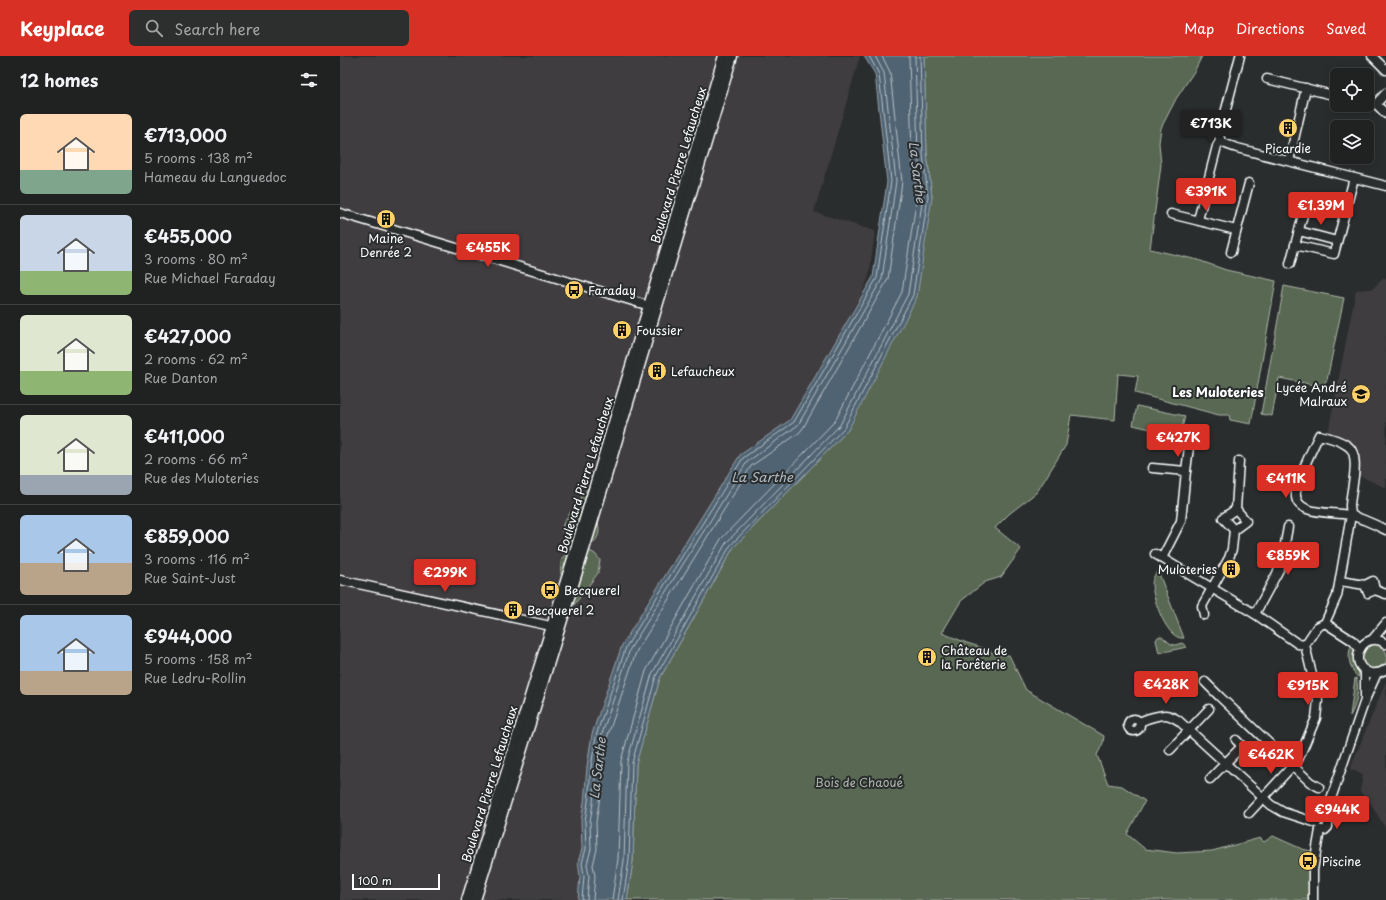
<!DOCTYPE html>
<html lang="en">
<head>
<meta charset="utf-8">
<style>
	body { margin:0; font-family:"Playpen Sans",sans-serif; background:#2d2f2f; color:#f1f3f6; height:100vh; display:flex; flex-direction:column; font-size:15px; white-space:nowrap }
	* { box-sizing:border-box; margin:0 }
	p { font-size:13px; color:#a2a4a5 }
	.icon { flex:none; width:22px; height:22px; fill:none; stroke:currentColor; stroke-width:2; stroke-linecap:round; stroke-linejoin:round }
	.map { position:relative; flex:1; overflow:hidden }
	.panel { display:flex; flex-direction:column; background:#202222; width:340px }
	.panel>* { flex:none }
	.tools { position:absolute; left:990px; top:12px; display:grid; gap:8px }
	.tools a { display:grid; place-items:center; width:44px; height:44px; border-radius:6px; background:#202222; box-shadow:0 2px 10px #0003,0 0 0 1px #3d3f40; font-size:20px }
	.scale { position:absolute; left:12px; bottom:10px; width:88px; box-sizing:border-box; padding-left:4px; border:2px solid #fff; border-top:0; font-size:11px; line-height:14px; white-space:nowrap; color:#fff; -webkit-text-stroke:3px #2a2d2e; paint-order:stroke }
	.price { position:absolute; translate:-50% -34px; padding:0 9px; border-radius:4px; background:#d93025; color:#fff; font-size:13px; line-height:26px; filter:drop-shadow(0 1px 2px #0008) }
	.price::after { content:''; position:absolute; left:50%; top:24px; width:12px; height:9px; margin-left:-6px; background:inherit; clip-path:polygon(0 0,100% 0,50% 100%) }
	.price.on { background:#222; color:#fff }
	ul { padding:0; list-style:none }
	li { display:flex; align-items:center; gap:12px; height:100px; padding:0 20px }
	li+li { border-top:1px solid #3d3f40 }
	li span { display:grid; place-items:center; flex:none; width:112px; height:80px; border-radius:6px; color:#555 }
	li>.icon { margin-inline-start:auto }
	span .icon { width:48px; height:48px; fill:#fffc; stroke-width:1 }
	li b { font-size:17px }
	h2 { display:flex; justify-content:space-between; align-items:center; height:48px; padding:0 20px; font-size:17px }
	header { display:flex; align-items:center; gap:24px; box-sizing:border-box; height:56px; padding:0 20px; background:#d93025; color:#fff }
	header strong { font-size:19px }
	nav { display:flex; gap:22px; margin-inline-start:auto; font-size:14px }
	.search { width:280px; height:36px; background:#2d2f2f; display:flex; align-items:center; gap:10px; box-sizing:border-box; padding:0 14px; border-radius:6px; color:#a2a4a5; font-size:15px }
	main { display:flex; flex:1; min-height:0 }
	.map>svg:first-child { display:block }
</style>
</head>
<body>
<header>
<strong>Keyplace</strong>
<div class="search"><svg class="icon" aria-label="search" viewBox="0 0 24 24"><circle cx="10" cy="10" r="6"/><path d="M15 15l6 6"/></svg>Search here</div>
<nav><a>Map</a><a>Directions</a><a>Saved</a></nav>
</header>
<main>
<section class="panel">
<h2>12 homes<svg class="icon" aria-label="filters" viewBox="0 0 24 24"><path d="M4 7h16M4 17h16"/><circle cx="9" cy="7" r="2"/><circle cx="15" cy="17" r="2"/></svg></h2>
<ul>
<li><span style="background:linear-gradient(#ffd9b3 70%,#7fa58c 0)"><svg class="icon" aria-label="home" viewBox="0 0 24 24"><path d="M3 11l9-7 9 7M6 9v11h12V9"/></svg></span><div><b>€713,000</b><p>5 rooms · 138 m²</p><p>Hameau du Languedoc</p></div></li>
<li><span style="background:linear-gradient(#c9d6e8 70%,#8fb573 0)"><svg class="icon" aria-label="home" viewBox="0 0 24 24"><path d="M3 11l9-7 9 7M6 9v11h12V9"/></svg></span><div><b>€455,000</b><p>3 rooms · 80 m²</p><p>Rue Michael Faraday</p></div></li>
<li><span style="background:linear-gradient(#dfe7d0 70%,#8fb573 0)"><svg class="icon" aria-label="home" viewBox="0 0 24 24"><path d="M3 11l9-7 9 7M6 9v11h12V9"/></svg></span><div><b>€427,000</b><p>2 rooms · 62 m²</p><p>Rue Danton</p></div></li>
<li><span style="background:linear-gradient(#dfe7d0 75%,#9aa5b1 0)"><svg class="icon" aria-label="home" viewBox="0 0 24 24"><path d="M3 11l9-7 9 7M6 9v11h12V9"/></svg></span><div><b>€411,000</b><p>2 rooms · 66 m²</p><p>Rue des Muloteries</p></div></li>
<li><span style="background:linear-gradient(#a9c7e8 60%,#b9a48a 0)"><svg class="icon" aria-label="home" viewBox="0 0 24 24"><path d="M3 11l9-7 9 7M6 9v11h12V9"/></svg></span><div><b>€859,000</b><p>3 rooms · 116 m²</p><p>Rue Saint-Just</p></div></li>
<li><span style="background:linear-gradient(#a9c7e8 70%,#b9a48a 0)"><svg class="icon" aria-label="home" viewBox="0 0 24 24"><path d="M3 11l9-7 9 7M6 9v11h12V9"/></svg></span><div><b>€944,000</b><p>5 rooms · 158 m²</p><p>Rue Ledru-Rollin</p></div></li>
</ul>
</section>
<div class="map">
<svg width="1046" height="844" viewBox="0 0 1046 844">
	<rect width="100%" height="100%" fill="#2a2d2e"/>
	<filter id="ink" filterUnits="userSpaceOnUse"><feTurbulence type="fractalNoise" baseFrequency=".025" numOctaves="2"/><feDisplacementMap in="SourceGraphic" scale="8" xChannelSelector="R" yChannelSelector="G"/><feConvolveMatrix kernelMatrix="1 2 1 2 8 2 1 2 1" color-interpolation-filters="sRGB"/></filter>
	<g filter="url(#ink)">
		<!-- built -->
		<g fill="#403c3f">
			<polygon points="0,0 520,0 474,156 535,175 529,220 521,241 450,365 400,399 247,710 244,746 241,765 242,793 238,806 240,820 238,844 0,844"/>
			<polygon points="1044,222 1046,223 1046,432 1018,419 1018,400 1015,392 1009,385 988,377 1016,234 1032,233"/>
			<polygon points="1046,625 1046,773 1029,745 1024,741 1020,735 1023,719 1010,713"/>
		</g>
		<!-- green -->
		<g fill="#596852" stroke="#acb4a8">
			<polygon points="584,0 862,0 855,14 836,43 821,72 819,87 821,109 810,193 858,204 886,214 936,225 911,368 890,364 889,359 879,359 795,337 798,320 778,318 775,364 731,359 726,389 697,436 669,458 655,472 681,493 661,521 645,526 621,545 602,577 627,587 643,592 657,599 669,599 686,634 764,680 763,687 757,699 768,728 782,730 805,745 787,778 805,793 837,797 872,795 920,782 924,786 933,780 962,793 976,796 973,844 287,844 293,805 296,707 320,622 393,492 508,374 592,141 587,98"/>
			<polygon points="944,230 1004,242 987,324 985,326 984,331 939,322 932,360 921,358"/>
			<polygon points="797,350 845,360 840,380 793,369"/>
			<path d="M260 415 224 534C222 525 218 508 223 501 227 497 233 494 237 491L226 484 221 473 225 464Z"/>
			<path d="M256 455C259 473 264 482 245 492L255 498 260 504 258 517 234 549 224 560Z"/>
			<path d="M818 515 844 582C827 585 813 543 812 529 812 524 814 519 818 515Z"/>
			<polygon points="821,580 831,588 835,589 842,587 847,591 819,597 816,584 818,581"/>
			<circle cx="1034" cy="601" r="13"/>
			<path d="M1012 589C1015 594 1013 598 1015 603 1016 609 1019 614 1019 620L1018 621C1010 615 1006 598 1012 589Z"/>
			<path d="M1015 622H1016C1020 634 1016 650 1010 660Z"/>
		</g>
		<!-- water -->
		<polygon fill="#4f6372" stroke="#95a1aa" points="524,0 584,0 587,98 592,141 577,241 508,374 393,492 320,622 296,708 293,805 287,844 238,844 240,820 238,806 242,793 241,765 244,746 247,710 252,678 282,589 400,399 450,364 533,221 547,126 535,18"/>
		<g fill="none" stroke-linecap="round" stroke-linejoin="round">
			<!-- shore -->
			<g stroke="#b9c1c7" stroke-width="1">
				<polyline points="242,844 244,820 242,807 246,793 245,765 248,746 251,711 256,680 286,591 403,402 454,366 537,222 551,125 539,18 529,0"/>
				<polyline points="247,844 249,820 247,808 251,793 250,766 253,747 256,712 261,681 290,593 407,406 458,369 542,223 556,125 544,17 535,0"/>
				<polyline points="253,844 255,820 253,809 257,793 256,766 259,747 262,712 267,682 296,596 411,410 459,377 463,372 548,223 562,126 550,16 542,0"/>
				<polyline points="272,844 278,803 281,705 306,615 381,483 495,365 562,236 577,141 572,99 569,0"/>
				<polyline points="278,844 284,804 287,706 312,618 386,487 500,369 568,238 583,141 578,98 575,0"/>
				<polyline points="283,844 289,804 292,707 316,620 390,490 504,372 573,239 588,141 583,98 580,0"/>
			</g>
			<!-- minor casing -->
			<g stroke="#fff" stroke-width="11">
				<g id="minor">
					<path d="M900 0 879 80C881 89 890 89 897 92L1046 130"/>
					<polyline points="1032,0 1046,14"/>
					<polyline points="927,23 997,40"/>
					<polyline points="1046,37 1036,48 1046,58"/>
					<polyline points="949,105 966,32"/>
					<polyline points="0,157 303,248"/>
					<polyline points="831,158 896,174"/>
					<polyline points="858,164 877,90 880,85"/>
					<polyline points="959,175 997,185"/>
					<polyline points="955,189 994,198 1014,122"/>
					<polyline points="891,196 909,127"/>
					<polyline points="950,208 964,155"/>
					<polyline points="812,412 846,415 841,465 822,502"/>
					<polyline points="846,415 849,391"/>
					<polyline points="896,453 899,405"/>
					<polyline points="815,498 915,558 958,588 965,589"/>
					<polyline points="0,524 206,569"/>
					<polyline points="1000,525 1025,529 1028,537 1035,534 1033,525 1025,529"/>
					<polyline points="1035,534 1046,538"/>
					<polyline points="915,558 941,510 948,471"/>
					<polyline points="864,559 862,550 889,502 892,493 894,474 883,462 896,453 906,465 894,474"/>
					<polyline points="985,567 1013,585 1020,593"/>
					<polyline points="1032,584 1046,567"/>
					<path d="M1046 588C1022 571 1005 611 1031 617 1037 618 1041 617 1046 613"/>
					<path d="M965 589 977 571 985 567 997 540 1011 459C1011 456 1010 453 1010 450 1010 436 1022 400 1008 390 1000 384 988 381 979 379 972 394 958 421 956 436 953 461 994 455 1009 459 1022 462 1034 468 1046 474"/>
					<polyline points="1025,614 1025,642"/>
					<polyline points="865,626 880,641 970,726 979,731"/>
					<circle cx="794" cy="669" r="6"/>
					<path d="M800 666C805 663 819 659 825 659 830 659 834 662 838 664L931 749 943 756 977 767"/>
					<polyline points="896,684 908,696"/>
					<polyline points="830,694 869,653"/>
					<polyline points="870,723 902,690"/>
					<polyline points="909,757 958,704 976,662 978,644 965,589"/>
					<polyline points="984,763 1025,644 1037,617"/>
					<polyline points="980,774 985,774 988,771 988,766 984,763"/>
					<polyline points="973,844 973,814 980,774"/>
				</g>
			</g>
			<!-- major casing -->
			<g stroke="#fff" stroke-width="13">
				<g id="major">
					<polyline points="127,844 237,490 384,0"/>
					<polyline points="135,844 248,480 392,0"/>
				</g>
			</g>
			<!-- minor -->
			<use href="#minor" stroke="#2a2d2e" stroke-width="8"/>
			<!-- major -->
			<use href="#major" stroke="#2a2d2e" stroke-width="10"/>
		</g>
	</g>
	<!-- icons -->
	<defs>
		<g id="building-disc" transform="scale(1)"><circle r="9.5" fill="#ffd166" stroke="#2a2d2e"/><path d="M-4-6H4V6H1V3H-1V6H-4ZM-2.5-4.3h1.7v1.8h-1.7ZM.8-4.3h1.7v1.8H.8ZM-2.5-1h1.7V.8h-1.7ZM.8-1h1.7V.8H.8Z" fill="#111"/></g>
		<g id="bus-disc" transform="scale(1)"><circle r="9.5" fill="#ffd166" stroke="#2a2d2e"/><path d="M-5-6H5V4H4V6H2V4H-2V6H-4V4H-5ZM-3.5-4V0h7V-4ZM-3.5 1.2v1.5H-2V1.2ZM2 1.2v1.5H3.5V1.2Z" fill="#111"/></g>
		<g id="school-disc" transform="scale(1)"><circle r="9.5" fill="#ffd166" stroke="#2a2d2e"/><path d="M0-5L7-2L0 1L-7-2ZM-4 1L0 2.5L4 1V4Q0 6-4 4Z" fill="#111"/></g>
	</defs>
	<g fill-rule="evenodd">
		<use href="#building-disc" x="948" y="72"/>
		<use href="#building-disc" x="46" y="163"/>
		<use href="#bus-disc" x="234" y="234"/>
		<use href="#building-disc" x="282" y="274"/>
		<use href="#building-disc" x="317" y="315"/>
		<use href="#school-disc" x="1021" y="338"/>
		<use href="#building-disc" x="891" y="513"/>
		<use href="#bus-disc" x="210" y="534"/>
		<use href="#building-disc" x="173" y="554"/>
		<use href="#building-disc" x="587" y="601"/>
		<use href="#bus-disc" x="968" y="805"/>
	</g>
	<g text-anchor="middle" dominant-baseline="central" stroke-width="4" stroke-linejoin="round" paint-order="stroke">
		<!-- poi labels -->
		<g font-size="12" fill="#fff" stroke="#2a2d2e" text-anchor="start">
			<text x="948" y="92" text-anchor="middle">Picardie</text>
			<text x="46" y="182" text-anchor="middle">Maine<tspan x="46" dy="14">Denrée 2</tspan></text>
			<text x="248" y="234">Faraday</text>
			<text x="296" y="274">Foussier</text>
			<text x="331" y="315">Lefaucheux</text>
			<text x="1007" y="331" text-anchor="end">Lycée André<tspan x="1007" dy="14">Malraux</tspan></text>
			<text x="877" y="513" text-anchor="end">Muloteries</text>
			<text x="224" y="534">Becquerel</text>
			<text x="187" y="554">Becquerel 2</text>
			<text x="601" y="594">Château de<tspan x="601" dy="14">la Forêterie</tspan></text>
			<text x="982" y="805">Piscine</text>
		</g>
		<!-- street labels -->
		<g font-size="12" fill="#fff" stroke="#2a2d2e">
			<text transform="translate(338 109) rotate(-73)">Boulevard Pierre Lefaucheux</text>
			<text transform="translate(245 419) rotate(-73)">Boulevard Pierre Lefaucheux</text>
			<text transform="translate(149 728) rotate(-73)">Boulevard Pierre Lefaucheux</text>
		</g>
		<!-- park labels -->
		<g font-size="12" fill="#acb4a8" stroke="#2a2d2e">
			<text x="519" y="726">Bois de Chaoué</text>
		</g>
		<!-- water labels -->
		<g font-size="13" font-style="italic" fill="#b0b9c0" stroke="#2a2d2e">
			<text transform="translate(578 116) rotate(83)">La Sarthe</text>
			<text x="422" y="420">La Sarthe</text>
			<text transform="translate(257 712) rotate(-83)">La Sarthe</text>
		</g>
		<!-- neighbourhood labels -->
		<g font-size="13" font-weight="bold" fill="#fff" stroke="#2a2d2e">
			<text x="878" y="335">Les Muloteries</text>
		</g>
	</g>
</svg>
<div class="tools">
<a><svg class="icon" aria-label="locate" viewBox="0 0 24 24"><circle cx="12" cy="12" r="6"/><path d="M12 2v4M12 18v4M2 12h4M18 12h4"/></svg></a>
<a><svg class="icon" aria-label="layers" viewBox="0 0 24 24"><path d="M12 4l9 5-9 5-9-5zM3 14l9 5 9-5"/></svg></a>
</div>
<div class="scale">100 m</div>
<b class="price on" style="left:871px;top:88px">€713K</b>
<b class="price" style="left:866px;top:156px">€391K</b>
<b class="price" style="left:981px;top:170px">€1.39M</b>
<b class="price" style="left:148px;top:212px">€455K</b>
<b class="price" style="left:838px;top:402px">€427K</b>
<b class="price" style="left:946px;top:443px">€411K</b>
<b class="price" style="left:948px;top:520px">€859K</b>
<b class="price" style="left:105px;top:537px">€299K</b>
<b class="price" style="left:826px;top:649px">€428K</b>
<b class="price" style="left:968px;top:650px">€915K</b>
<b class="price" style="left:931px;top:719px">€462K</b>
<b class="price" style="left:997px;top:774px">€944K</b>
</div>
</main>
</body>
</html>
